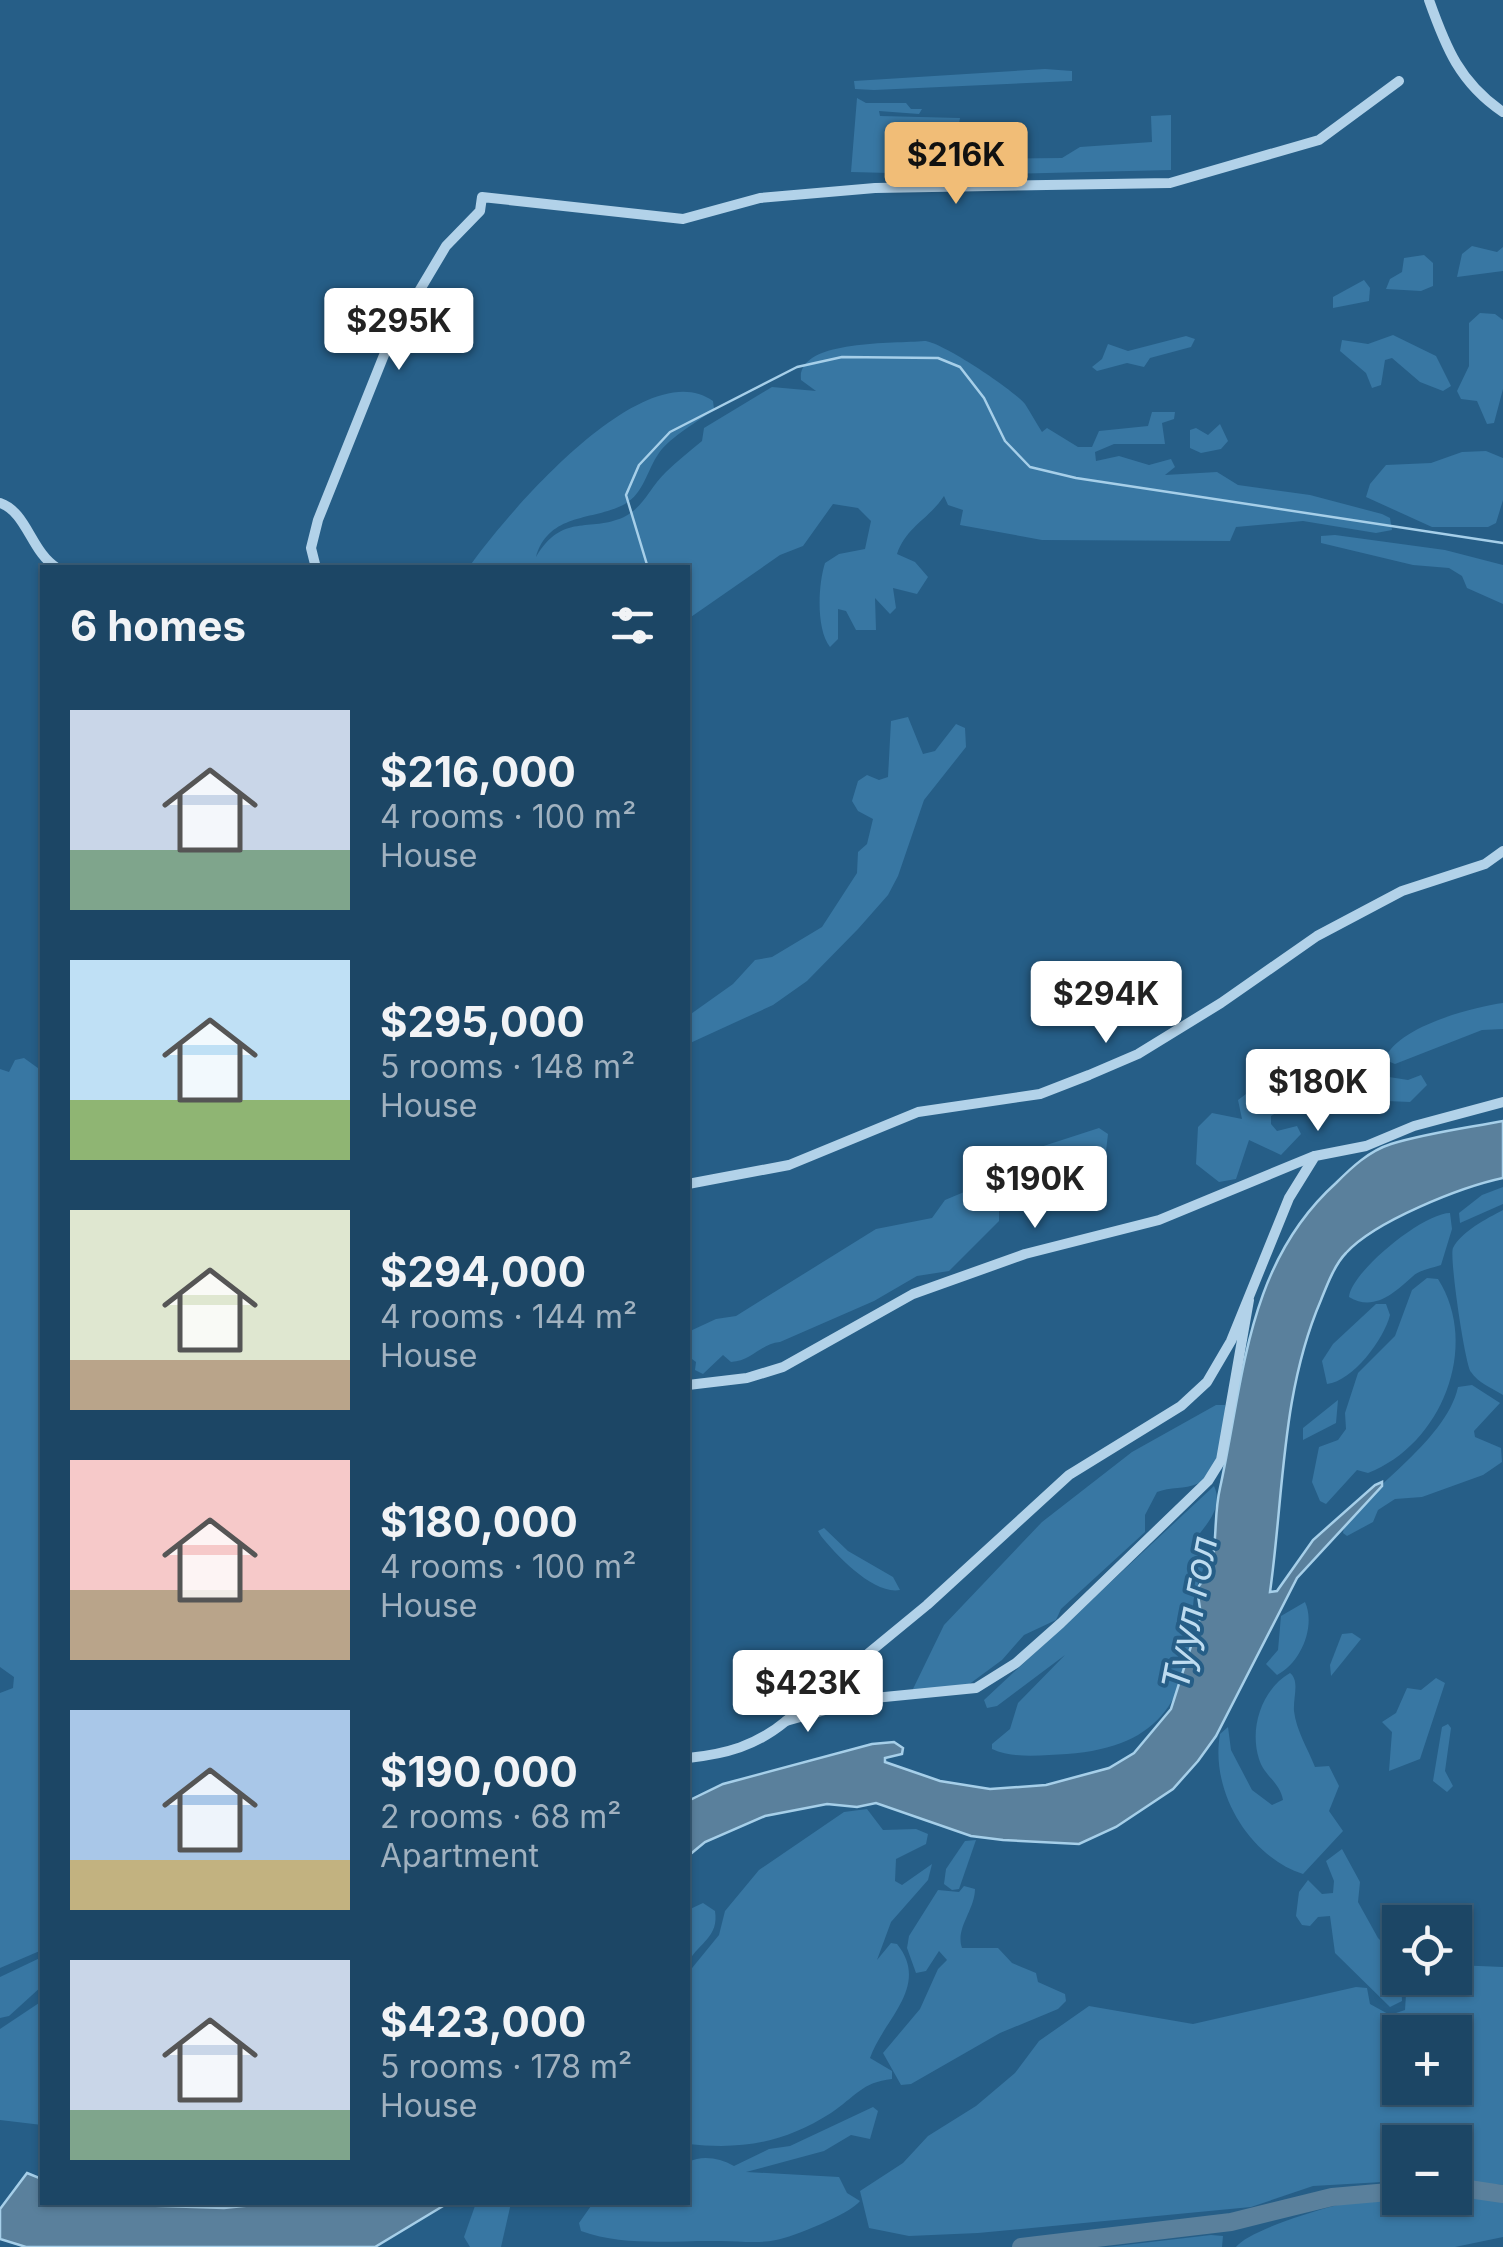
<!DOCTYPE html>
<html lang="en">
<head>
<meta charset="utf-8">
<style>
	body { margin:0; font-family:Inter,sans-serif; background:#254d6b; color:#f1f3f6; height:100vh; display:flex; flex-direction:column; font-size:38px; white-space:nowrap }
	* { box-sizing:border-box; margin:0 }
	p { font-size:32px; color:#a0b1bf }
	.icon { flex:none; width:55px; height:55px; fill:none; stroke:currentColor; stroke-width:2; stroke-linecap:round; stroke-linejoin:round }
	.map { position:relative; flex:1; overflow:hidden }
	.side { position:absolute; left:40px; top:565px; width:650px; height:1640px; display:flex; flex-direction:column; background:#1c4665; border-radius:0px; box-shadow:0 2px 8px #0004,0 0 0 2px #3a5e79 }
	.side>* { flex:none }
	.controls { position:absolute; left:1382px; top:1905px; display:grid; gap:20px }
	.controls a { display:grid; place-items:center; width:90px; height:90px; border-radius:0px; background:#1c4665; box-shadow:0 2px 8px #0004,0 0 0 2px #3a5e79; font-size:50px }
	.price { position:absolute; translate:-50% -85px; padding:0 22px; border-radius:10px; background:#fff; color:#222; font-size:32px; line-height:65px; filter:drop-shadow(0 2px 5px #0008) }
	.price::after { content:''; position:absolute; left:50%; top:60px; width:30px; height:22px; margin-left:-15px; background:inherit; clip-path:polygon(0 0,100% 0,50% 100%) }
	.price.current { background:#f1bd77; color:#111 }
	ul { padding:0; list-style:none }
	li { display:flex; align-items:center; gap:30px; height:250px; padding:0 30px }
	li span { display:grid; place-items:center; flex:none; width:280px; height:200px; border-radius:0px; color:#555 }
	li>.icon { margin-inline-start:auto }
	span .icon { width:120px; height:120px; fill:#fffc; stroke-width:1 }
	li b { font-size:42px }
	h2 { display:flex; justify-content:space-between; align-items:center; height:120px; padding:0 30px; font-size:42px }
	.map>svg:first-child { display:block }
</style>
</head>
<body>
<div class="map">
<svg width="1503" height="2247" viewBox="0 0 1503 2247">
	<rect width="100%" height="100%" fill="#265e87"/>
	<!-- green -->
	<g fill="#3877a3" fill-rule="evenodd">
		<polygon points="1045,69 1072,71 1072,81 874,90 855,89 854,81"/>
		<polygon points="857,98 866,103 906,103 911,109 922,109 919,114 879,111 880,116 960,118 957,136 929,161 933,165 958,159 1062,158 1080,147 1152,142 1151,116 1171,115 1171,170 968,175 851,172"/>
		<polygon points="1472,246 1497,252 1503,247 1503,271 1457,277 1462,254"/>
		<polygon points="1424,255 1433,263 1433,286 1421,291 1386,289 1390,279 1402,272 1404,258"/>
		<polygon points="1364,280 1370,288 1369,301 1333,308 1333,297"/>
		<polygon points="1480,313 1495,314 1503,320 1503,389 1494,423 1487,424 1477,401 1461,399 1457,391 1469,366 1469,323"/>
		<polygon points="1393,335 1436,356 1451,386 1443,391 1420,382 1392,358 1385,360 1381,385 1372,388 1366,373 1340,351 1342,340 1368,344"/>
		<polygon points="1186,336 1195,339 1191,347 1150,358 1144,367 1127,363 1097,371 1092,367 1102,359 1108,344 1128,351"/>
		<path d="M924 341C939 340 1014 390 1025 404 1031 413 1036 423 1042 432L1047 428 1078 447H1092L1099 431 1148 426 1152 412H1175L1174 419 1162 423 1165 444H1114L1095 452 1096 461 1119 456 1149 465 1171 459 1175 467 1165 475 1217 472 1238 485 1310 495 1382 514 1390 518 1392 530 1376 533 1303 521 1236 527 1230 541 1042 540 960 525 963 510 948 505 944 496C929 519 906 527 897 554L915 562 928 577 917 594 893 588 896 608 890 614 875 598 876 630H856L846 611 838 609V639L830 647C816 629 818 585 825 563L839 554 865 549 871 521 858 508 833 504 803 546 780 555 688 619V568L469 567C505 516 644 351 713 401L714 409C698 422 671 436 659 453 647 470 644 493 625 504 594 521 549 512 536 557 563 512 589 533 624 517 644 507 650 487 666 472 677 461 690 451 702 441L704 428 772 387 816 391 801 380C796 339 894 344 924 341Z"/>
		<polygon points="1220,424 1228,441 1221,449 1201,453 1190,448 1190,430 1196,428 1208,435"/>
		<polygon points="1486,451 1503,458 1503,500 1496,523 1488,527 1432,527 1366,497 1370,484 1386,465 1431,463 1462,452"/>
		<polygon points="1335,535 1445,550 1503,565 1503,604 1467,588 1462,576 1449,568 1413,565 1321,543 1321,536"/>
		<polygon points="908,717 923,754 935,751 956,724 965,728 966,747 924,800 898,876 888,895 858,929 807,981 773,1005 688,1044 688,1016 733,984 755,960 772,957 822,927 857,873 858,852 867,844 873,819 858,811 852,801 858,781 867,775 879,780 888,777 891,721"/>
		<path d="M1503 1003V1029L1482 1030 1395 1064 1385 1060C1394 1028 1472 1007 1503 1003Z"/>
		<polygon points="1348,1054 1355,1059 1355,1076 1314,1091 1309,1086 1311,1077 1343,1062"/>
		<polygon points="24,1058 42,1071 42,1950 0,1968 0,1693 13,1688 14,1677 0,1667 0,1069 9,1072 15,1060"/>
		<polygon points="1421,1075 1427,1085 1410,1102 1387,1101 1389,1077 1408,1080"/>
		<polygon points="1258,1085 1291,1091 1290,1104 1271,1116 1271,1124 1277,1131 1297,1126 1301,1134 1281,1155 1249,1140 1236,1179 1219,1182 1196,1164 1198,1127 1212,1113 1242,1119 1238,1100"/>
		<path d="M1099 1128 1108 1134 1105 1160 1090 1177 1021 1187 999 1211V1221L949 1271 917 1276 874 1301 780 1342C760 1344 752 1361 731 1362L723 1355 703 1374 695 1370 696 1362 688 1356V1332L716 1319 736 1316 876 1229 932 1218 945 1200 1000 1177 1010 1161 1025 1152Z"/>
		<polygon points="1503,1187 1503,1204 1460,1223 1459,1213 1482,1195"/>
		<path d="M1503 1210V1395C1492 1388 1478 1383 1471 1372 1465 1364 1449 1256 1453 1248 1462 1231 1486 1219 1503 1210Z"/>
		<path d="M1450 1213 1452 1229 1441 1265C1431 1269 1420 1269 1412 1277 1394 1293 1374 1312 1349 1297 1351 1272 1423 1213 1450 1213Z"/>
		<path d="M1427 1278 1438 1279C1481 1347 1441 1445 1368 1473L1357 1470 1326 1504 1320 1501 1312 1482 1319 1447 1338 1440 1346 1429 1345 1413 1358 1373 1395 1336 1412 1290Z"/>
		<path d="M1376 1304H1386L1390 1315C1384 1339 1353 1381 1327 1384L1322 1361 1333 1344Z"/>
		<path d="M1472 1385 1500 1403 1474 1431 1475 1437 1501 1448 1502 1462 1483 1475 1422 1497 1395 1499 1378 1510 1373 1522 1347 1536 1343 1533C1347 1501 1445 1447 1458 1387Z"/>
		<polygon points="1338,1400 1336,1423 1303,1440 1303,1428"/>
		<path d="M1216 1405H1225L1226 1409C1222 1431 1221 1474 1197 1484 1185 1489 1170 1487 1157 1492L1145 1515V1532L1061 1609 1056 1620 1024 1635 1002 1660 968 1685 919 1693 913 1689 944 1625 1042 1522 1132 1452Z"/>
		<path d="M1214 1486C1223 1506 1209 1522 1196 1538L1203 1540C1212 1565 1194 1582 1193 1606 1190 1697 1163 1747 1067 1754 1043 1755 1014 1759 992 1749V1744L1010 1729 1018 1703 1065 1655 997 1706 987 1708 984 1700Z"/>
		<path d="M824 1528 848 1551 893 1577 900 1590C874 1595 837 1556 821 1536L818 1531Z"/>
		<path d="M1305 1602C1316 1626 1301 1663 1277 1675L1266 1664 1278 1650 1281 1616Z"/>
		<polygon points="1352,1633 1361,1639 1331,1676 1330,1665 1342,1634"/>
		<path d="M1290 1673C1300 1681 1293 1697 1294 1711 1296 1730 1308 1749 1315 1767L1329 1766 1339 1786 1329 1811 1343 1831 1303 1874C1248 1856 1210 1790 1220 1734L1228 1727 1231 1750 1252 1790 1272 1805 1283 1800C1280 1782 1264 1776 1259 1759 1249 1728 1262 1689 1290 1673Z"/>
		<polygon points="1436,1678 1445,1683 1420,1759 1389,1771 1392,1732 1382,1722 1396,1713 1407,1688 1421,1690"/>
		<polygon points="1448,1724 1451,1728 1445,1771 1453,1786 1447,1792 1433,1781 1442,1727"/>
		<path d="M867 1809 883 1830 916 1829 928 1834 926 1844 896 1859 895 1881 902 1885 932 1864 928 1880 891 1922 877 1960 891 1943 897 1944C931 1986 883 2020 870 2058L892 2071V2079C862 2082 855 2097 831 2113 784 2143 742 2150 688 2144V1973L719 1935 725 1911 759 1870 844 1812Z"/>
		<polygon points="976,1840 959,1889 952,1890 944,1884 946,1869 965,1841"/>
		<polygon points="1342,1849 1360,1882 1358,1902 1378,1938 1400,1960 1402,2001 1390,2007 1335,1953 1330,1916 1318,1917 1310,1926 1302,1925 1296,1916 1299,1892 1308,1880 1322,1894 1333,1893 1334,1881 1326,1861"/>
		<path d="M964 1886 975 1889C975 1910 955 1928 962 1948H998L1012 1963 1036 1973 1038 1982 1065 1994 1066 2001 1058 2009 1000 2033 911 2084 901 2085 883 2053 920 2009 938 1969 947 1960 939 1951 926 1971 916 1973 907 1948 909 1936 938 1890 959 1892Z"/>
		<path d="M703 1903 715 1911C719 1937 700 1942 688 1962V1910Z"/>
		<polygon points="42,1957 42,1986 9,2016 0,2018 0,1977"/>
		<path d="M1455 1965 1503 1967V2185L1455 2181V2142H1400V2181L1313 2186 1251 2207 978 2233 909 2236 869 2228 860 2191 903 2163 928 2136 976 2106 1015 2073 1039 2041 1089 2006 1193 2024 1356 1987 1367 1988 1370 2004 1390 2015 1405 2010 1407 1978H1455ZM1400 2032H1455V2088H1400Z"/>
		<polygon points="42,2001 42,2125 0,2120 0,2029"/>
		<path d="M873 2107 878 2111 870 2139 851 2135 824 2151 746 2172 839 2177 847 2193 860 2201C850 2214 793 2237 776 2240 758 2244 739 2241 721 2241 674 2240 625 2247 581 2231L579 2223 593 2203 688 2202V2162C703 2155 719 2158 734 2166L769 2149 790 2146Z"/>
		<path d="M1455 2193 1503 2201V2237L1455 2247H1236C1252 2226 1367 2193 1396 2195 1410 2196 1436 2198 1455 2198Z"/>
		<polygon points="476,2203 511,2203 501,2247 470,2247 464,2237"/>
		<polygon points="1211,2235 1223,2236 1222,2247 1108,2247"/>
	</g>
	<!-- water -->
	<g fill="#5a809c" stroke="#a6cfe9" stroke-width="2.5">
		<path d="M1503 1121V1178C1461 1187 1375 1221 1346 1253 1335 1264 1327 1285 1321 1300 1281 1393 1284 1493 1270 1592L1277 1591 1313 1540 1375 1485 1382 1482V1486L1297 1578 1216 1736 1198 1761 1173 1789 1116 1827 1079 1844 1003 1840 971 1836 876 1803 857 1807 827 1804 765 1816 705 1842 688 1856V1801L723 1784 872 1744 894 1742 903 1748 902 1754 885 1758V1762L940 1781 990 1789 1046 1785 1109 1768 1134 1753 1171 1709 1201 1615 1197 1589C1202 1580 1210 1575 1212 1564 1217 1539 1214 1513 1220 1488 1244 1379 1246 1264 1336 1183 1352 1167 1369 1151 1391 1144 1427 1133 1466 1128 1503 1121Z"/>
		<polygon points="27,2173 42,2179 42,2202 224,2208 282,2202 448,2203 375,2247 26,2247 0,2239 0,2209"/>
	</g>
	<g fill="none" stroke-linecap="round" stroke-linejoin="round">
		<!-- stream -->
		<polyline stroke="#a6cfe9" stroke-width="2.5" points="648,568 626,495 639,465 670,432 797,367 842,357 938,358 960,367 984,398 1005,441 1030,467 1076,478 1503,543"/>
		<!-- river -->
		<g stroke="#5a809c" stroke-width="18">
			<polyline points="1455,2187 1503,2194"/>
			<polyline points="1021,2247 1231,2222 1332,2197 1400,2191"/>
		</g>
		<!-- minor -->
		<g stroke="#b2d2e9" stroke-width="10">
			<path d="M1429 0C1446 48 1460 83 1503 112"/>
			<path d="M0 503C27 512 31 552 57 568"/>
			<polyline points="316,568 311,548 318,520 390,340 446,246 480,211 482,197 683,219 760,198 875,188 1170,183 1319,140 1399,81"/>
			<polyline points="688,1184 789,1165 918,1112 1040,1094 1089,1075 1138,1054 1221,1003 1317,936 1402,891 1485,864 1503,851"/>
			<polyline points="1249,1300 1221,1460 1208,1481 1061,1623 1016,1663 976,1688 864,1699 786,1721 927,1605 1069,1475 1181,1406 1207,1382 1231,1341 1289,1198 1315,1156 1366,1146 1414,1126 1503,1102"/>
			<polyline points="688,1385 747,1378 783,1367 913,1294 1025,1254 1159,1220 1314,1156"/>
			<path d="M688 1758C726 1754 756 1746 786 1721"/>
		</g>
	</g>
	<g text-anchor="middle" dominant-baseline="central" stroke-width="8" stroke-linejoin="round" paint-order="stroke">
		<!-- water labels -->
		<g font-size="38" font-style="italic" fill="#bedcf0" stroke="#265e87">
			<text transform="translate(1189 1613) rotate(-79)">Туул гол</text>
		</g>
	</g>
</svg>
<div class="controls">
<a><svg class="icon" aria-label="locate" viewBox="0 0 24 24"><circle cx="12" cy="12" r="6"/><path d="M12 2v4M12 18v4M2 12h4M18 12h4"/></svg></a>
<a>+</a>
<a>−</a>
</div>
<b class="price current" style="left:956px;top:207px">$216K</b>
<b class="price" style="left:399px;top:373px">$295K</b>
<b class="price" style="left:1106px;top:1046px">$294K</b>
<b class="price" style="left:1318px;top:1134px">$180K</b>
<b class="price" style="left:1035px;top:1231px">$190K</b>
<b class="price" style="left:808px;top:1735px">$423K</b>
<section class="side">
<h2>6 homes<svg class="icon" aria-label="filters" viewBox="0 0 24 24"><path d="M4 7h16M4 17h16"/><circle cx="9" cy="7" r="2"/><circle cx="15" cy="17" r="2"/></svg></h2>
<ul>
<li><span style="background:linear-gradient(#c9d6e8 70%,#7fa58c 0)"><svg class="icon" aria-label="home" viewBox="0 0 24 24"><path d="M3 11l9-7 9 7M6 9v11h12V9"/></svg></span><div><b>$216,000</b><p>4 rooms · 100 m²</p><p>House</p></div></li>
<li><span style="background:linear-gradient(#bfe0f5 70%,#8fb573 0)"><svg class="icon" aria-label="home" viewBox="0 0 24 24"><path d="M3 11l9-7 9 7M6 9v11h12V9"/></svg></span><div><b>$295,000</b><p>5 rooms · 148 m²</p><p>House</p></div></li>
<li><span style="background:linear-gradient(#dfe7d0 75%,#b9a48a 0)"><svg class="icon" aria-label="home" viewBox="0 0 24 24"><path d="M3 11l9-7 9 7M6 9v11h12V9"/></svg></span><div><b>$294,000</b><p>4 rooms · 144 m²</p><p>House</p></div></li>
<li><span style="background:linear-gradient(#f6c9c9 65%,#b9a48a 0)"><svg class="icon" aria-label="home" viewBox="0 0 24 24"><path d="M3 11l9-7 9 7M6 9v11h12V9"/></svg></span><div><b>$180,000</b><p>4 rooms · 100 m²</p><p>House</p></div></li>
<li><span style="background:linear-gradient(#a9c7e8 75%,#c2b280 0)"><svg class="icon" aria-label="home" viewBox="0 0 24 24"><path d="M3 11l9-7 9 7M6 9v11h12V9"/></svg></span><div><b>$190,000</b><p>2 rooms · 68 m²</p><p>Apartment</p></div></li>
<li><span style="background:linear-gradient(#c9d6e8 75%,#7fa58c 0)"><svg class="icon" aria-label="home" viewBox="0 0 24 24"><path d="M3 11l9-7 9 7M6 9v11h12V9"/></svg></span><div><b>$423,000</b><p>5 rooms · 178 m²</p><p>House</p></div></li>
</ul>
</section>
</div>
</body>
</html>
